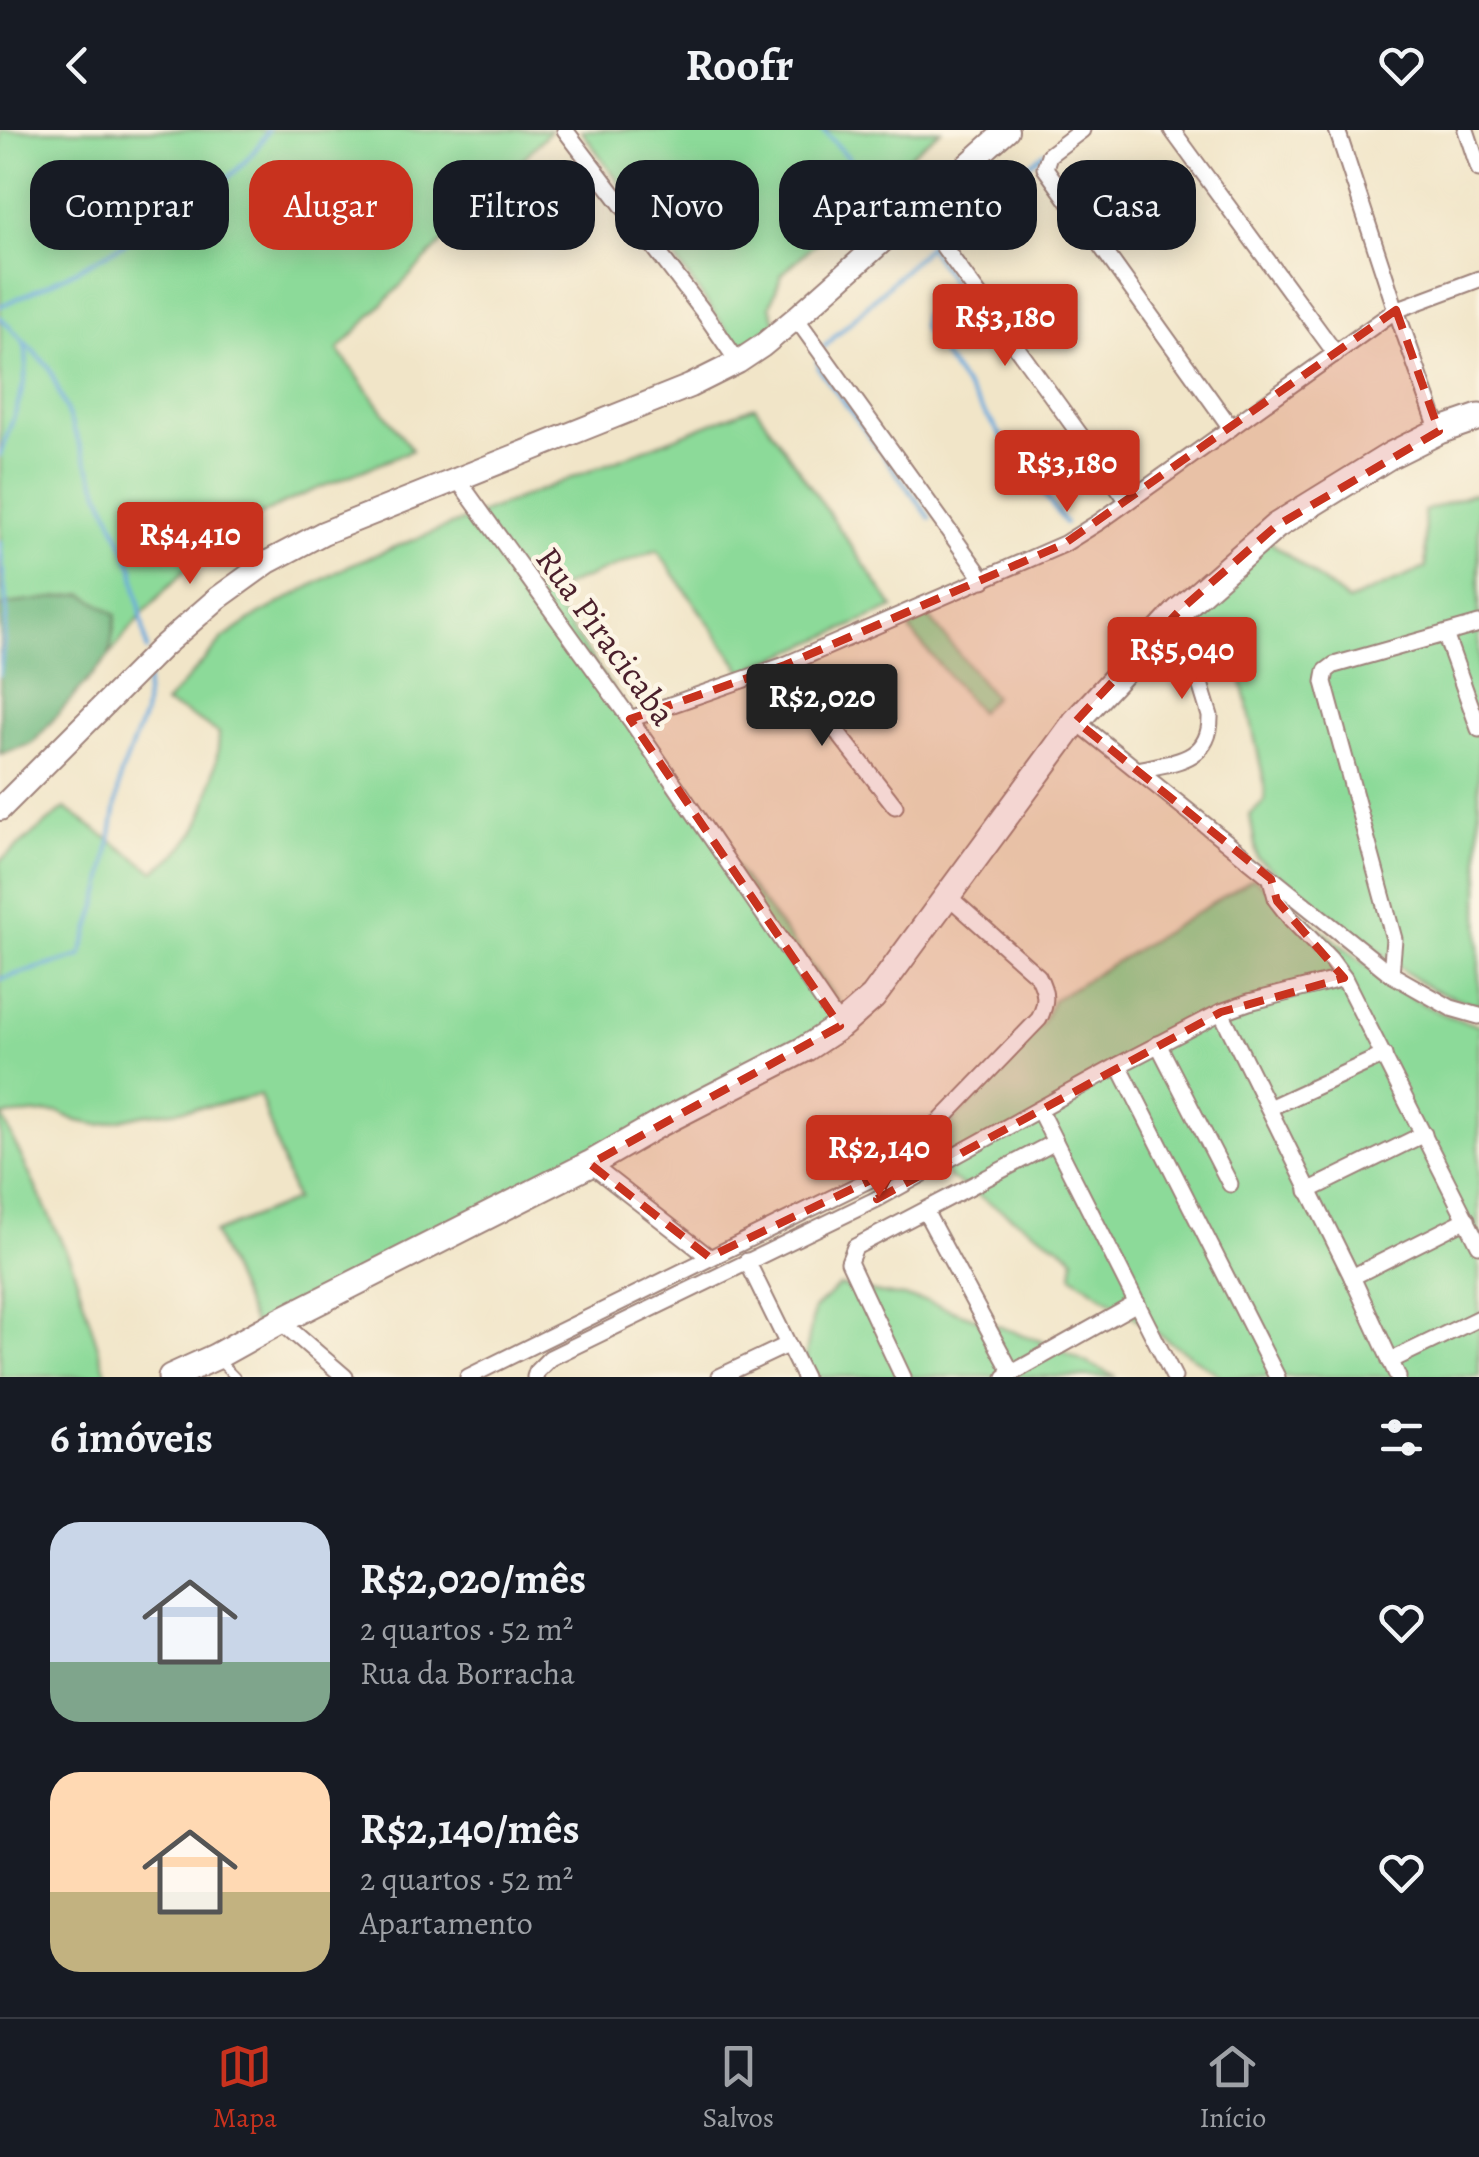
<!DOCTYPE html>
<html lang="pt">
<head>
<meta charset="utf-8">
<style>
	body { margin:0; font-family:Alegreya,serif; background:#242831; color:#f1f3f6; height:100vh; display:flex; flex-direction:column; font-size:38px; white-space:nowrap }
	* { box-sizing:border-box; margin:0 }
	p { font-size:32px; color:#9ea1a6 }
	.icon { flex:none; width:55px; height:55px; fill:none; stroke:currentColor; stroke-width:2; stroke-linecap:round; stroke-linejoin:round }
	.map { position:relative; height:1247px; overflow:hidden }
	.panel { display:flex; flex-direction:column; background:#171b24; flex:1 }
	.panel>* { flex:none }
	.banner { position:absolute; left:30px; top:30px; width:1420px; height:90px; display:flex; gap:20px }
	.price { position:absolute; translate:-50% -85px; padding:0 22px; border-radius:10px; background:#c8321e; color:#fff; font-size:32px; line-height:65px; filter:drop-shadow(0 2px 5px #0008) }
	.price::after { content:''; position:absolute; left:50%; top:60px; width:30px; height:22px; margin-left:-15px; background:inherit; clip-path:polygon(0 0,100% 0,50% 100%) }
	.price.selected { background:#222; color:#fff }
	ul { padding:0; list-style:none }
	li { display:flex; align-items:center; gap:30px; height:250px; padding:0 50px }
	li span { display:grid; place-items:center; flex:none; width:280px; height:200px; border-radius:30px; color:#555 }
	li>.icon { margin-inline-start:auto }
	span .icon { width:120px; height:120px; fill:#fffc; stroke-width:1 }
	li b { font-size:42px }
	h2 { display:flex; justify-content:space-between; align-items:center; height:120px; padding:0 50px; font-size:42px }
	.chip { padding:0 35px; border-radius:30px; background:#171b24; box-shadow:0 5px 25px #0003; font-size:35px; line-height:90px }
	.chip.selected { background:#c8321e; color:#fff }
	header { display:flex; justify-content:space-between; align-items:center; height:130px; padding:0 50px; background:#171b24; font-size:45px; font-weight:600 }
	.tab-bar { display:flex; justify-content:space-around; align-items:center; height:140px; border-top:2px solid #363941; background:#171b24; font-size:28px; color:#9ea1a6 }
	.tab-bar a { display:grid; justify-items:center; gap:5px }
	.tab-bar .selected { color:#c8321e }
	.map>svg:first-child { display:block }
</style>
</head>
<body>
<header><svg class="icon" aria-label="back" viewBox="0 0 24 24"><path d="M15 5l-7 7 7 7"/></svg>Roofr<svg class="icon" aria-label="heart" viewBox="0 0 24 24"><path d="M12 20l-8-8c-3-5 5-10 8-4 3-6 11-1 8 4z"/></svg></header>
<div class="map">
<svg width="1479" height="1247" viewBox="0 0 1479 1247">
	<rect width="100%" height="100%" fill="#fcf5e5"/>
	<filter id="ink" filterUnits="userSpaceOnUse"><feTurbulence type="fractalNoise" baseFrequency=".01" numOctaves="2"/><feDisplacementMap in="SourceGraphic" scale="20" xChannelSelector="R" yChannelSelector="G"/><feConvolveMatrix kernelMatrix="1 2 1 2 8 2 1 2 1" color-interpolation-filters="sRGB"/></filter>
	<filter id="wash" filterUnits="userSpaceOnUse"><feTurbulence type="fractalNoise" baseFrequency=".0048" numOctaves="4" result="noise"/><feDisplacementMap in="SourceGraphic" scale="40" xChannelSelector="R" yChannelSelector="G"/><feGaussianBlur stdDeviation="2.25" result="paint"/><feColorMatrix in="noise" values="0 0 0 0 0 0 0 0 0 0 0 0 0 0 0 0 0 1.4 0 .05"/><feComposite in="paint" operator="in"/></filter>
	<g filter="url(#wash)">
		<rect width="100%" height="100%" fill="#f1e5c8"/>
		<!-- green -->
		<g fill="#8cda99" stroke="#6b7c62" stroke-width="2.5">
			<path d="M0 0H551L338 220 412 320C367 340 320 356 276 377 212 407 150 470 109 526L116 486 7 474 0 478Z"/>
			<polygon points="581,0 941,0 915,21 782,144 770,176 778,200 739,217"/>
			<path d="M755 276 894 478 743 542 657 420 546 463 739 742 844 879 796 926 256 1200 214 1103 295 1070 260 965 218 975 141 985 100 995 77 991 58 982 2 986 72 1134 107 1246 0 1247V731L65 678 154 741C169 732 184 717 194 703 207 685 219 625 219 603L184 582 165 574 224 508 258 485 352 434Z"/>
			<polygon points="1472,364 1479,365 1479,876 1433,860 1415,849 1257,728 1250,685 1264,672 1265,655 1236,523 1223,507 1193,518 1187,480 1269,411 1348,471 1426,438 1424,381"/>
			<polygon points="927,485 994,567 979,582 909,499"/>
			<path d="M1254 748C1284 772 1315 795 1346 819 1387 851 1427 885 1479 895V1247H1222L1072 1145 1074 1128 1070 1123 950 1048 944 1041 945 1028 922 1019 967 978 1042 893 1053 870Z"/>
			<polygon points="839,1156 926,1171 1046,1213 1116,1247 815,1247 805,1230 814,1179"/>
		</g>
		<!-- forest -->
		<polygon fill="#71ba81" stroke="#5e6c56" stroke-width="2.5" points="84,464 116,485 109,526 32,614 0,624 0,478 7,474"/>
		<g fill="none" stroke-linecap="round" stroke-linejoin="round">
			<!-- stream -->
			<g stroke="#6aaadd" stroke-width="4">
				<polyline points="823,0 883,65"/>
				<polyline points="941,102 1045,22"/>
				<path d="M928 115C935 129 951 146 953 159L950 165 923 186 922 197 1065 393"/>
				<path d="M0 176C48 156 93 132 138 106 184 80 243 48 268 0"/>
				<polyline points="0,187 49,237 83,323 133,438 147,520"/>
				<polyline points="824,217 922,123 934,108"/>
				<polyline points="818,230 819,239 930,388"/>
				<path d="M0 325C10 294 36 240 23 210"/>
				<polyline points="0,412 7,482 0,545"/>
				<polyline points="0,849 81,826 102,760 121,644 144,585 148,544"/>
			</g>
		</g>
	</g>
	<g filter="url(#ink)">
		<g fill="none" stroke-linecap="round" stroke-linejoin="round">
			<!-- lane casing -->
			<g stroke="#9e827a" stroke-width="11">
				<polyline id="lane" points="218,1230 235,1247"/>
			</g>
			<!-- street casing -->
			<g stroke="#9e827a" stroke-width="19">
				<g id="street">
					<polyline points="565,0 705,184 738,232"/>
					<polyline points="1082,0 1049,25 1045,38 1231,298"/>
					<polyline points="1172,0 1336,224"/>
					<polyline points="1337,0 1396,180 1439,301"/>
					<polyline points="1466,0 1479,39"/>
					<polyline points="917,80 1128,371"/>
					<polyline points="796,188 984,450"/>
					<polyline points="458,350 630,589 840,896"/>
					<polyline points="1445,504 1479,599"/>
					<polyline points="785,535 895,676"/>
					<polyline points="630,589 785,535 1064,414 1099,392 1396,180 1479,149"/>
					<polyline points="1076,591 1391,844 1451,878 1479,886"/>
					<path d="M1137 640C1173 632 1211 632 1210 586L1178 482"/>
					<polyline points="1271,749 1277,771 1291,789 1330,829 1344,848 1479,1115"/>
					<polyline points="1391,844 1394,809 1324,552 1326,541 1334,535 1479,494"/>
					<polyline points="1221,882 1352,1147 1398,1247"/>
					<polyline points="1158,914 1230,1054"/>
					<polyline points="1119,935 1277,1247"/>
					<polyline points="1269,978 1384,925"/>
					<polyline points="1039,980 1174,1247"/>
					<polyline points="590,1034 709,1127"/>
					<polyline points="1308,1061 1424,1004"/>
					<polyline points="925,1081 1012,1243"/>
					<polyline points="747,1131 804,1247"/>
					<polyline points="1352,1147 1467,1089"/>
					<polyline points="280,1191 345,1247"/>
					<polyline points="1390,1231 1479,1188"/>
					<path d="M468 1247 897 1036 1039 889C1047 873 1047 863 1038 846L948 766"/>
					<polyline points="535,1247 537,1241 550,1228 877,1069 1119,935 1221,882 1249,872 1344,848"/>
					<polyline points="719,1247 787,1215"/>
					<polyline points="903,1247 849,1132 855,1117 1055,1012"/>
					<polyline points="1005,1247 1137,1173"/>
				</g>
			</g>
			<!-- secondary casing -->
			<g stroke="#9e827a" stroke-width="26">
				<polyline id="secondary" points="0,679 162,517 218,468 268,432 323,403 690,256 738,232 762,216 796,188 1007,0"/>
			</g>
			<!-- primary casing -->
			<g stroke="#9e827a" stroke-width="29">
				<polyline id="primary" points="171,1247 215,1227 280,1191 590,1034 661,993 805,919 840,896 873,867 1076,591 1178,482 1276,396 1391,325 1439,301 1479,287"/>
			</g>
			<!-- path -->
			<polyline stroke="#9e827a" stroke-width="2.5" stroke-dasharray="2.5 8" stroke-linecap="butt" points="950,96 1031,35"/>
			<!-- lane -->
			<use href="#lane" stroke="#fff" stroke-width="8"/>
			<!-- street -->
			<use href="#street" stroke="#fff" stroke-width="15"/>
			<!-- secondary -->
			<use href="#secondary" stroke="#fff" stroke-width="22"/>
			<!-- primary -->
			<use href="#primary" stroke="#fff" stroke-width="25"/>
		</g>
	</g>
	<!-- marked area -->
	<path fill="#c8321e" fill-opacity="0.2" stroke="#c8321e" stroke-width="8" stroke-dasharray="20 12" stroke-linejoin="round" d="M1396 180 1439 301 1276 396 1178 482 1076 591 1271 749 1277 771 1344 848 1221 882 877 1069 892 1040 709 1127 590 1034 840 896 630 589 785 535 1064 414Z"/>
	<g text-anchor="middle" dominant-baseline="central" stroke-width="9" stroke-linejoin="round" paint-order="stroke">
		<!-- street labels -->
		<g font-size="35" fill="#4a1f2b" stroke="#fcf5e5">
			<text transform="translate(606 506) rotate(54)">Rua Piracicaba</text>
		</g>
	</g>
</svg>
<b class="price" style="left:1005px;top:239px">R$3,180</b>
<b class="price" style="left:1067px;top:385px">R$3,180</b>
<b class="price" style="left:190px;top:457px">R$4,410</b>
<b class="price" style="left:1182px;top:572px">R$5,040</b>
<b class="price selected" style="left:822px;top:619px">R$2,020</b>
<b class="price" style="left:879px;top:1070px">R$2,140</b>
<div class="banner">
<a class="chip">Comprar</a>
<a class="chip selected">Alugar</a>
<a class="chip">Filtros</a>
<a class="chip">Novo</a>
<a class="chip">Apartamento</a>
<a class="chip">Casa</a>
</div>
</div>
<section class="panel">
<h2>6 imóveis<svg class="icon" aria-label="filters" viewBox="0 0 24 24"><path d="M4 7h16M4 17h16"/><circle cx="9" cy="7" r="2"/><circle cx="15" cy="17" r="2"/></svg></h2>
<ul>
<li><span style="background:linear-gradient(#c9d6e8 70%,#7fa58c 0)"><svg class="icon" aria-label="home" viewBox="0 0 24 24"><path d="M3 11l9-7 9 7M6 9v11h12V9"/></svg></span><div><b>R$2,020/mês</b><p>2 quartos · 52 m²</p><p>Rua da Borracha</p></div><svg class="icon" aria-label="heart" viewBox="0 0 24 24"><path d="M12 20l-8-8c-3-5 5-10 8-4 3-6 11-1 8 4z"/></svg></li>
<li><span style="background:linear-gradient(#ffd9b3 60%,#c2b280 0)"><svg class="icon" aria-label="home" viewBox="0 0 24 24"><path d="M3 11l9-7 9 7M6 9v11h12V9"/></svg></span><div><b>R$2,140/mês</b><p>2 quartos · 52 m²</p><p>Apartamento</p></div><svg class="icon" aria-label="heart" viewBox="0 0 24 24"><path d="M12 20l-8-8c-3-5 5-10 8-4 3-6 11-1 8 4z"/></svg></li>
</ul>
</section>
<nav class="tab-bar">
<a class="selected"><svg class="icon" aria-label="map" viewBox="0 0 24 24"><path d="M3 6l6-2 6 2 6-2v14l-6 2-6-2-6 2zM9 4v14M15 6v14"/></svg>Mapa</a>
<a><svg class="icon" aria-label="saved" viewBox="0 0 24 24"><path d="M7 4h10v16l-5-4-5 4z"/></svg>Salvos</a>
<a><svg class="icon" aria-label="home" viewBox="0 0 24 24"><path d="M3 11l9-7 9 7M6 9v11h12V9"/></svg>Início</a>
</nav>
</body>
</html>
